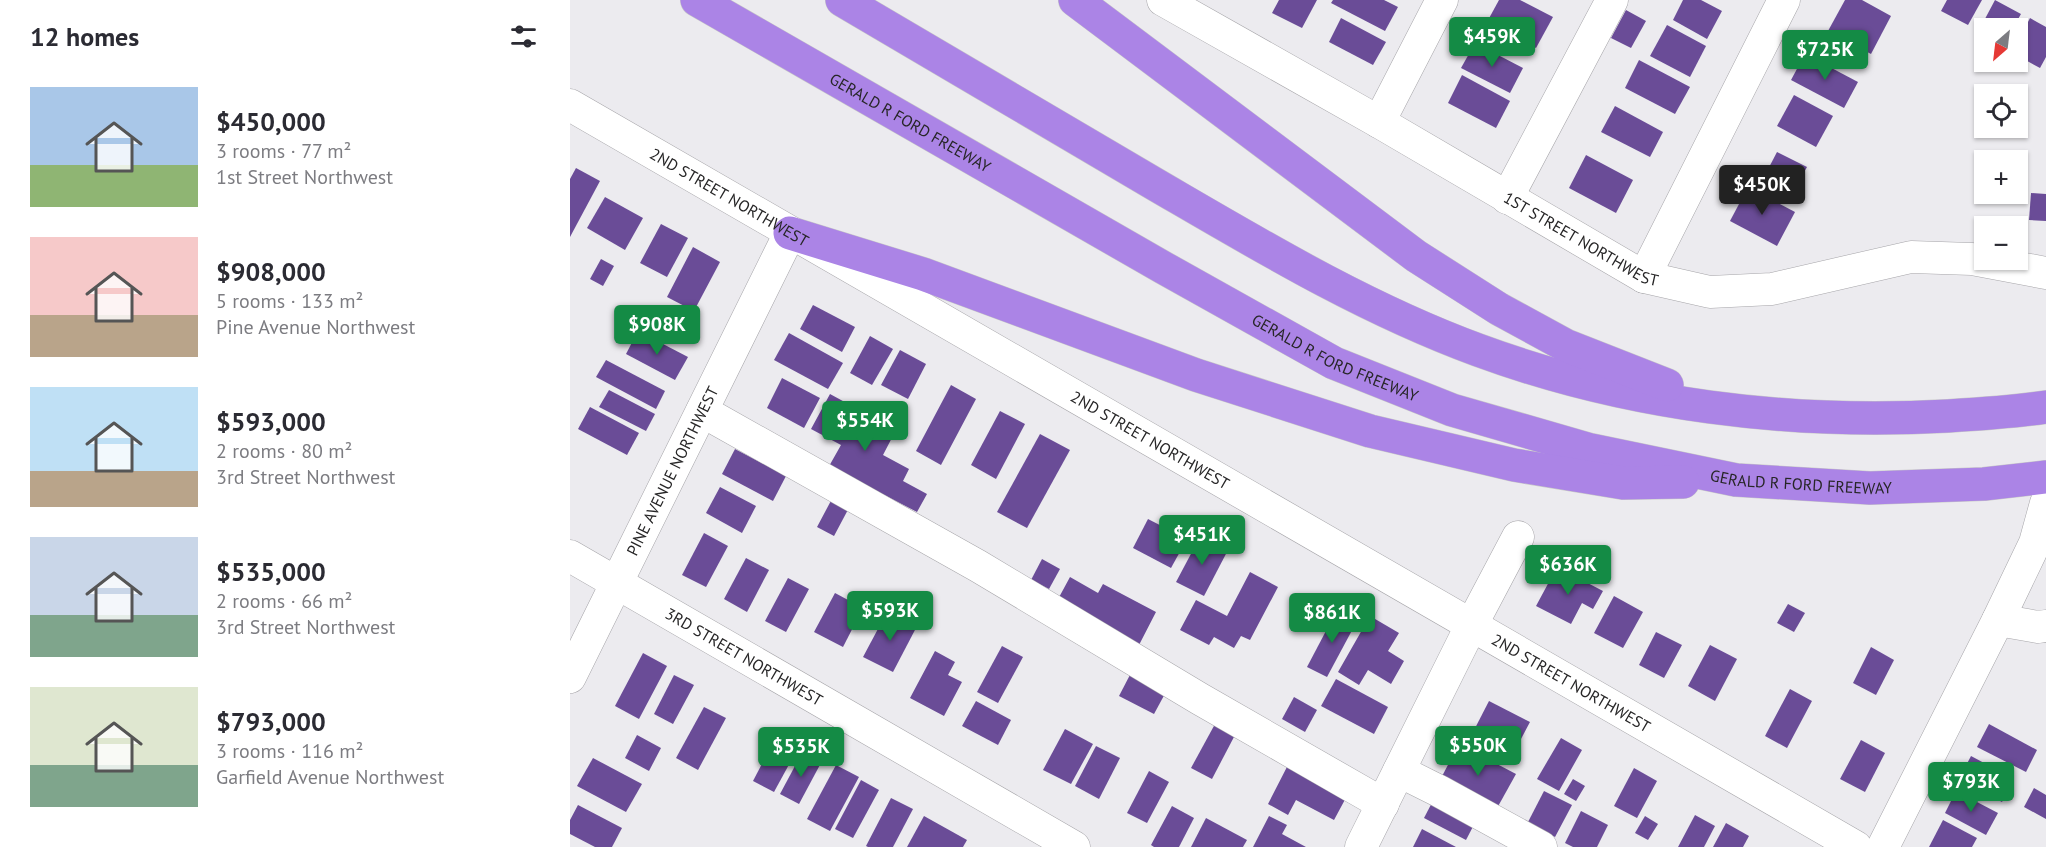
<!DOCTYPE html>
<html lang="en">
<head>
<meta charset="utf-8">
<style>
	body { margin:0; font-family:"PT Sans",sans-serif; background:#f7f7f7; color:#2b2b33; height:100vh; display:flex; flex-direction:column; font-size:22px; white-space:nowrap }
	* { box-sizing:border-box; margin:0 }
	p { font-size:20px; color:#7c7c81 }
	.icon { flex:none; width:33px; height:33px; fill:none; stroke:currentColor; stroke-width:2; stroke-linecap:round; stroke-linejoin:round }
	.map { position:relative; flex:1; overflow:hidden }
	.side { display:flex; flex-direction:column; background:#fff; width:570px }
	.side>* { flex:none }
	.needle { width:39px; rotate:208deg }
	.fabs { position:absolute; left:1404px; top:18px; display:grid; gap:12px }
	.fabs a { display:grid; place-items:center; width:54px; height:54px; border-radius:0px; background:#fff; box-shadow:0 2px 4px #0004; font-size:30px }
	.price { position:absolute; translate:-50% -51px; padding:0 14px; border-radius:6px; background:#148b45; color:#fff; font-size:20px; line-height:39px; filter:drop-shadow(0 2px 3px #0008) }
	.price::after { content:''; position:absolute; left:50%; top:36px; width:18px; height:14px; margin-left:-9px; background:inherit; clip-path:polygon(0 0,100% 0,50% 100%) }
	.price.current { background:#222; color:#fff }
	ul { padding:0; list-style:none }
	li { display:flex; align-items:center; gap:18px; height:150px; padding:0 30px }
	li span { display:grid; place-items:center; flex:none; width:168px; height:120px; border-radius:0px; color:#555 }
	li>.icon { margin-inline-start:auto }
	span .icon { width:72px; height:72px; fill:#fffc; stroke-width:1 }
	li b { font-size:26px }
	h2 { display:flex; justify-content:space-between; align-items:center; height:72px; padding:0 30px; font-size:26px }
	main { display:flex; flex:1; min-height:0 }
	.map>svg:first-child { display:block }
</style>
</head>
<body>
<main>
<section class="side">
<h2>12 homes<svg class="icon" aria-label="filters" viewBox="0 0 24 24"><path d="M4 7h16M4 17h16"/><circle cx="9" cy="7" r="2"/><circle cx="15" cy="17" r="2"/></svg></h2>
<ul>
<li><span style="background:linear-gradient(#a9c7e8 65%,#8fb573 0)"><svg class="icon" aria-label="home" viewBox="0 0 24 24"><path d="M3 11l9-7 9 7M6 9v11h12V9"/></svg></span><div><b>$450,000</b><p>3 rooms · 77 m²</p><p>1st Street Northwest</p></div></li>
<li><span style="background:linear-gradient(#f6c9c9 65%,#b9a48a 0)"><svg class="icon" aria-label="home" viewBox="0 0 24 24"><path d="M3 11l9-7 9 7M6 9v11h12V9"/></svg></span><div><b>$908,000</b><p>5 rooms · 133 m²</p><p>Pine Avenue Northwest</p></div></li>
<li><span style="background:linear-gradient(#bfe0f5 70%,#b9a48a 0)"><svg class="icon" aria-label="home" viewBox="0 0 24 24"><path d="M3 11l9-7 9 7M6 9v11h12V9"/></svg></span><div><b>$593,000</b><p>2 rooms · 80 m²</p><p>3rd Street Northwest</p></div></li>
<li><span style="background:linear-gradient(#c9d6e8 65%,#7fa58c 0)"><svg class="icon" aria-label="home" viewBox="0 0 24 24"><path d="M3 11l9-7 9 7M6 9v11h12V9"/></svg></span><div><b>$535,000</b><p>2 rooms · 66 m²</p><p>3rd Street Northwest</p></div></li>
<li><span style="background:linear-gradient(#dfe7d0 65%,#7fa58c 0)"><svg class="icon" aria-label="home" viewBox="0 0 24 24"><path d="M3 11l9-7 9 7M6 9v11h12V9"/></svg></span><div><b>$793,000</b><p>3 rooms · 116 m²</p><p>Garfield Avenue Northwest</p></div></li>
</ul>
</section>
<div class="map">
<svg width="1476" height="847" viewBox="0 0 1476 847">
	<rect width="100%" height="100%" fill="#ecebef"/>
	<!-- building -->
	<g fill="#6a4c97">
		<polygon points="709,0 747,0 732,28 702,13"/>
		<polygon points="763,0 814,0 828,7 815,31 761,3"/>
		<polygon points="929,0 950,0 983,17 966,48 917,22"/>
		<polygon points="1113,0 1131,0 1152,11 1137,39 1103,20"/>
		<polygon points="1275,0 1292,0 1321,16 1301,54 1258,31"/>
		<polygon points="1377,0 1412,0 1398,25 1371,11"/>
		<polygon points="1425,0 1451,14 1443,28 1414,28 1414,35 1408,32"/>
		<polygon points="1056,10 1076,21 1061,48 1041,38"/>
		<polygon points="771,18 816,42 803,65 759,42"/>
		<polygon points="1460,18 1476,27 1476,57 1470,68 1448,56 1448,42"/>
		<polygon points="1097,25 1136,46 1120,77 1080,56"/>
		<polygon points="905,43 953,68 940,93 891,68"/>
		<polygon points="1235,54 1288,82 1274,108 1221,80"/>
		<polygon points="1069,60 1120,87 1105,114 1055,88"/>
		<polygon points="892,75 940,101 926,128 878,103"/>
		<polygon points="1224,95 1263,116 1246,147 1207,126"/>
		<polygon points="1045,106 1093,132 1080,157 1031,132"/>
		<polygon points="1207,152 1237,167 1224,191 1195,175"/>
		<polygon points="1016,155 1063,180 1046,213 999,188"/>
		<polygon points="6,168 30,181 0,237 0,179"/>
		<polygon points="1178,187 1225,212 1207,246 1160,221"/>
		<polygon points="1461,193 1476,194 1476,221 1459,220"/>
		<polygon points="35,197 73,218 55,250 17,228"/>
		<polygon points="91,224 118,238 97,277 70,263"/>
		<polygon points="123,247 150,262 124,311 97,297"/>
		<polygon points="31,259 44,266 33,286 20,279"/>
		<polygon points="243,305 285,327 272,352 230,329"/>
		<polygon points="68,331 118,357 105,380 56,354"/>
		<polygon points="219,333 273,363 258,389 204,360"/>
		<polygon points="300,336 323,349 302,385 280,373"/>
		<polygon points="330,350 356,364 338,399 311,385"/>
		<polygon points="36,360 95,391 86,409 26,377"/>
		<polygon points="212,378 250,398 234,428 197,408"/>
		<polygon points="381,385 406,399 371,465 346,451"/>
		<polygon points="39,390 85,414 76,431 29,407"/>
		<polygon points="260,394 326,430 313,455 339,469 333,481 357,494 347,512 297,486 258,468 271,445 241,429"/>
		<polygon points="20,407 69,433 57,455 8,429"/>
		<polygon points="430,411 455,424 426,479 401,465"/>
		<polygon points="470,434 500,450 457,528 427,512"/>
		<polygon points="165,449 216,476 203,501 152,474"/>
		<polygon points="150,487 186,506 172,533 136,513"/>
		<polygon points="264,495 281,504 264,536 247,527"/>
		<polygon points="578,519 617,539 601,568 563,548"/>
		<polygon points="134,533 158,546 136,587 112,575"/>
		<polygon points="631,535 658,550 634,596 606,582"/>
		<polygon points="176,558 199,570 177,612 154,599"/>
		<polygon points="472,559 490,569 479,589 461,580"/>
		<polygon points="987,567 1033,591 1023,609 1012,603 1001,624 966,606"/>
		<polygon points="680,572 708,587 680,640 671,636 664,648 644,637 639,645 610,630 626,600 657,616"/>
		<polygon points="500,577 528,593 533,584 586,612 569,645 487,601"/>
		<polygon points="218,578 239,589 216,632 195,621"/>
		<polygon points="265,593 293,608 273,647 244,632"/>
		<polygon points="1044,596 1073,612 1053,648 1024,633"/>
		<polygon points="1218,604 1235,613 1224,632 1207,623"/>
		<polygon points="767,610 787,621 757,677 737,667"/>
		<polygon points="317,612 346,628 323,672 293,657"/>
		<polygon points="800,616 829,633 818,651 834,661 821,684 798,670 789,685 768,672"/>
		<polygon points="1086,632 1112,645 1094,678 1069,665"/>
		<polygon points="1140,645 1167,659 1145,701 1118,686"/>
		<polygon points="432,646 453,657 428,703 407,692"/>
		<polygon points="1301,647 1324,660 1306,695 1283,683"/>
		<polygon points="365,651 385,662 378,675 392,682 374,716 340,698"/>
		<polygon points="73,653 97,666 69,719 45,706"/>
		<polygon points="562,671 597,690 584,714 549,696"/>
		<polygon points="104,675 124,685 103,724 84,714"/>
		<polygon points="766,679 818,707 804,734 751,706"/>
		<polygon points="1220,689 1242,701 1217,748 1195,736"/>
		<polygon points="724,697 747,710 735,732 712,719"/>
		<polygon points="406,701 441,720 428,745 392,726"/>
		<polygon points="919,701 960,722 941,758 901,736"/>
		<polygon points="134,707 156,718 128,770 106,758"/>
		<polygon points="645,724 665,735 642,779 621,768"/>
		<polygon points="1419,724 1467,750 1456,772 1407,747"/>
		<polygon points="495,729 523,744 501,784 473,770"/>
		<polygon points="67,735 91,748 79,771 55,758"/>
		<polygon points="206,737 228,748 204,792 183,781"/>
		<polygon points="991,738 1012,750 989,791 967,779"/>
		<polygon points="1291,740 1315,753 1295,792 1270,779"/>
		<polygon points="889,744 946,774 926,810 870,780"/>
		<polygon points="526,746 550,758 529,799 505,786"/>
		<polygon points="233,751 252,761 229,804 210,794"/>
		<polygon points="1401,756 1444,779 1432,802 1389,779"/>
		<polygon points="23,758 72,784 56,812 7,786"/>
		<polygon points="719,763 778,794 764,820 726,800 718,815 698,804"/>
		<polygon points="266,765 289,777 260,831 237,819"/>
		<polygon points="1064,768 1087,781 1067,818 1044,806"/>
		<polygon points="579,771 599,782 577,823 557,813"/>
		<polygon points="1003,779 1015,786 1006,801 994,794"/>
		<polygon points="291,780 309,790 283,838 265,829"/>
		<polygon points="1464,788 1476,795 1476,819 1454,807"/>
		<polygon points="974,791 1002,805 985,837 958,822"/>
		<polygon points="1386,791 1428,813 1416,835 1375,813"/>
		<polygon points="866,795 908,817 896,840 854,818"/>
		<polygon points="321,798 343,809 323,847 298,847 296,846"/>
		<polygon points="8,805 52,828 42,847 25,847 0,834 0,820"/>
		<polygon points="602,806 624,818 609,847 584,847 581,845"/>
		<polygon points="1011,811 1038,825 1027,847 1003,847 995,843"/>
		<polygon points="1125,815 1145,826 1134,847 1108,847"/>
		<polygon points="354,816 397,840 393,847 337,847"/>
		<polygon points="699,816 717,825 712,834 736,847 683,847"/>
		<polygon points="1075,816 1088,824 1078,840 1065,833"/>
		<polygon points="636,818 677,840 673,847 621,847"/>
		<polygon points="1373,820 1407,838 1402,847 1359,847"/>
		<polygon points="1156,823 1179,836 1173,847 1143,847"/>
		<polygon points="852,829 886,847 843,847"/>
	</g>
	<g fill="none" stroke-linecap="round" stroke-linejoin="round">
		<!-- minor casing -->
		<g stroke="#a6a5a9" stroke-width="33">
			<g id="minor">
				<path id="s1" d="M593 0 809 122 1074 277 1140 292 1202 289 1341 257 1402 259 1476 273"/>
				<path id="s2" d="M0 105 1286 847"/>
				<polyline points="809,122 872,0"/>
				<polyline points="937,198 1042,0"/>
				<polyline points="1074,277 1214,0"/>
				<polyline points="132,411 408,566 630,699 813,804"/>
				<path id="s3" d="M0 556 504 847"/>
				<polyline points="1428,620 1468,627 1476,626"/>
				<path id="s4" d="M0 677 220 233"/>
				<polyline points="829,771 869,791 971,847"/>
				<polyline points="791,847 902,624 948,537"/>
				<polyline points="1313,847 1428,620 1465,543 1476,503"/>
			</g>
		</g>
		<!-- highway casing -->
		<g stroke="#c7c7c7" stroke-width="34">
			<g id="highway">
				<path id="s5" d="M127 0 594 268 764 363 882 410 1021 450 1166 480 1300 488 1414 484 1476 477"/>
				<path d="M272 0C377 62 483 124 588 186 691 246 796 309 908 350 1057 405 1220 425 1378 416 1411 414 1444 412 1476 407"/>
				<polyline points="505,0 846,256 929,309 995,345 1097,385"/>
				<polyline points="220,233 353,274 626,375 800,431 944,465 1053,483 1113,482"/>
			</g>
		</g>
		<!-- minor -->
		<use href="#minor" stroke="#fff" stroke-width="32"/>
		<!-- highway -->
		<use href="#highway" stroke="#ab84e6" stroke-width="33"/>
	</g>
	<g text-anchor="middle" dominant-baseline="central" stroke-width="6" stroke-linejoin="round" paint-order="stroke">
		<!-- street labels -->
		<g font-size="16" fill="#272627" stroke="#ecebef">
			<text stroke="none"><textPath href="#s5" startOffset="246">GERALD R FORD FREEWAY</textPath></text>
			<text stroke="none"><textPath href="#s2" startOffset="184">2ND STREET NORTHWEST</textPath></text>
			<text stroke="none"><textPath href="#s1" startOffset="482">1ST STREET NORTHWEST</textPath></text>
			<text stroke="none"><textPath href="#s5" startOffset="732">GERALD R FORD FREEWAY</textPath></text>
			<text stroke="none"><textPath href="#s2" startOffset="670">2ND STREET NORTHWEST</textPath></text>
			<text stroke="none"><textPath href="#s4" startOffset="230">PINE AVENUE NORTHWEST</textPath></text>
			<text stroke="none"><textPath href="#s5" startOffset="1218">GERALD R FORD FREEWAY</textPath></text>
			<text stroke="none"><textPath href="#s3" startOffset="201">3RD STREET NORTHWEST</textPath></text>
			<text stroke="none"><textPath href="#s2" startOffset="1156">2ND STREET NORTHWEST</textPath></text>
		</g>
	</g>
</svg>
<div class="fabs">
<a><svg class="needle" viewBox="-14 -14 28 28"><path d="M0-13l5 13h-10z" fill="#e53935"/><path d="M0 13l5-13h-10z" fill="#7c7c81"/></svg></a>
<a><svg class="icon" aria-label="locate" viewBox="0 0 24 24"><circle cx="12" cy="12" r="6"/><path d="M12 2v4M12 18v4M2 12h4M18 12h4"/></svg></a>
<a>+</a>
<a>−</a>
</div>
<b class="price" style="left:922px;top:68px">$459K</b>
<b class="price" style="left:1255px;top:81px">$725K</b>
<b class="price current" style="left:1192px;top:216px">$450K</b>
<b class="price" style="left:87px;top:356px">$908K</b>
<b class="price" style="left:295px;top:452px">$554K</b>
<b class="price" style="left:632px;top:566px">$451K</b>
<b class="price" style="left:998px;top:596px">$636K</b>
<b class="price" style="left:320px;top:642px">$593K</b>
<b class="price" style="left:762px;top:644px">$861K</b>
<b class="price" style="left:908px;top:777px">$550K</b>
<b class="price" style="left:231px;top:778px">$535K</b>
<b class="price" style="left:1401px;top:813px">$793K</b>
</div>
</main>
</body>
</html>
